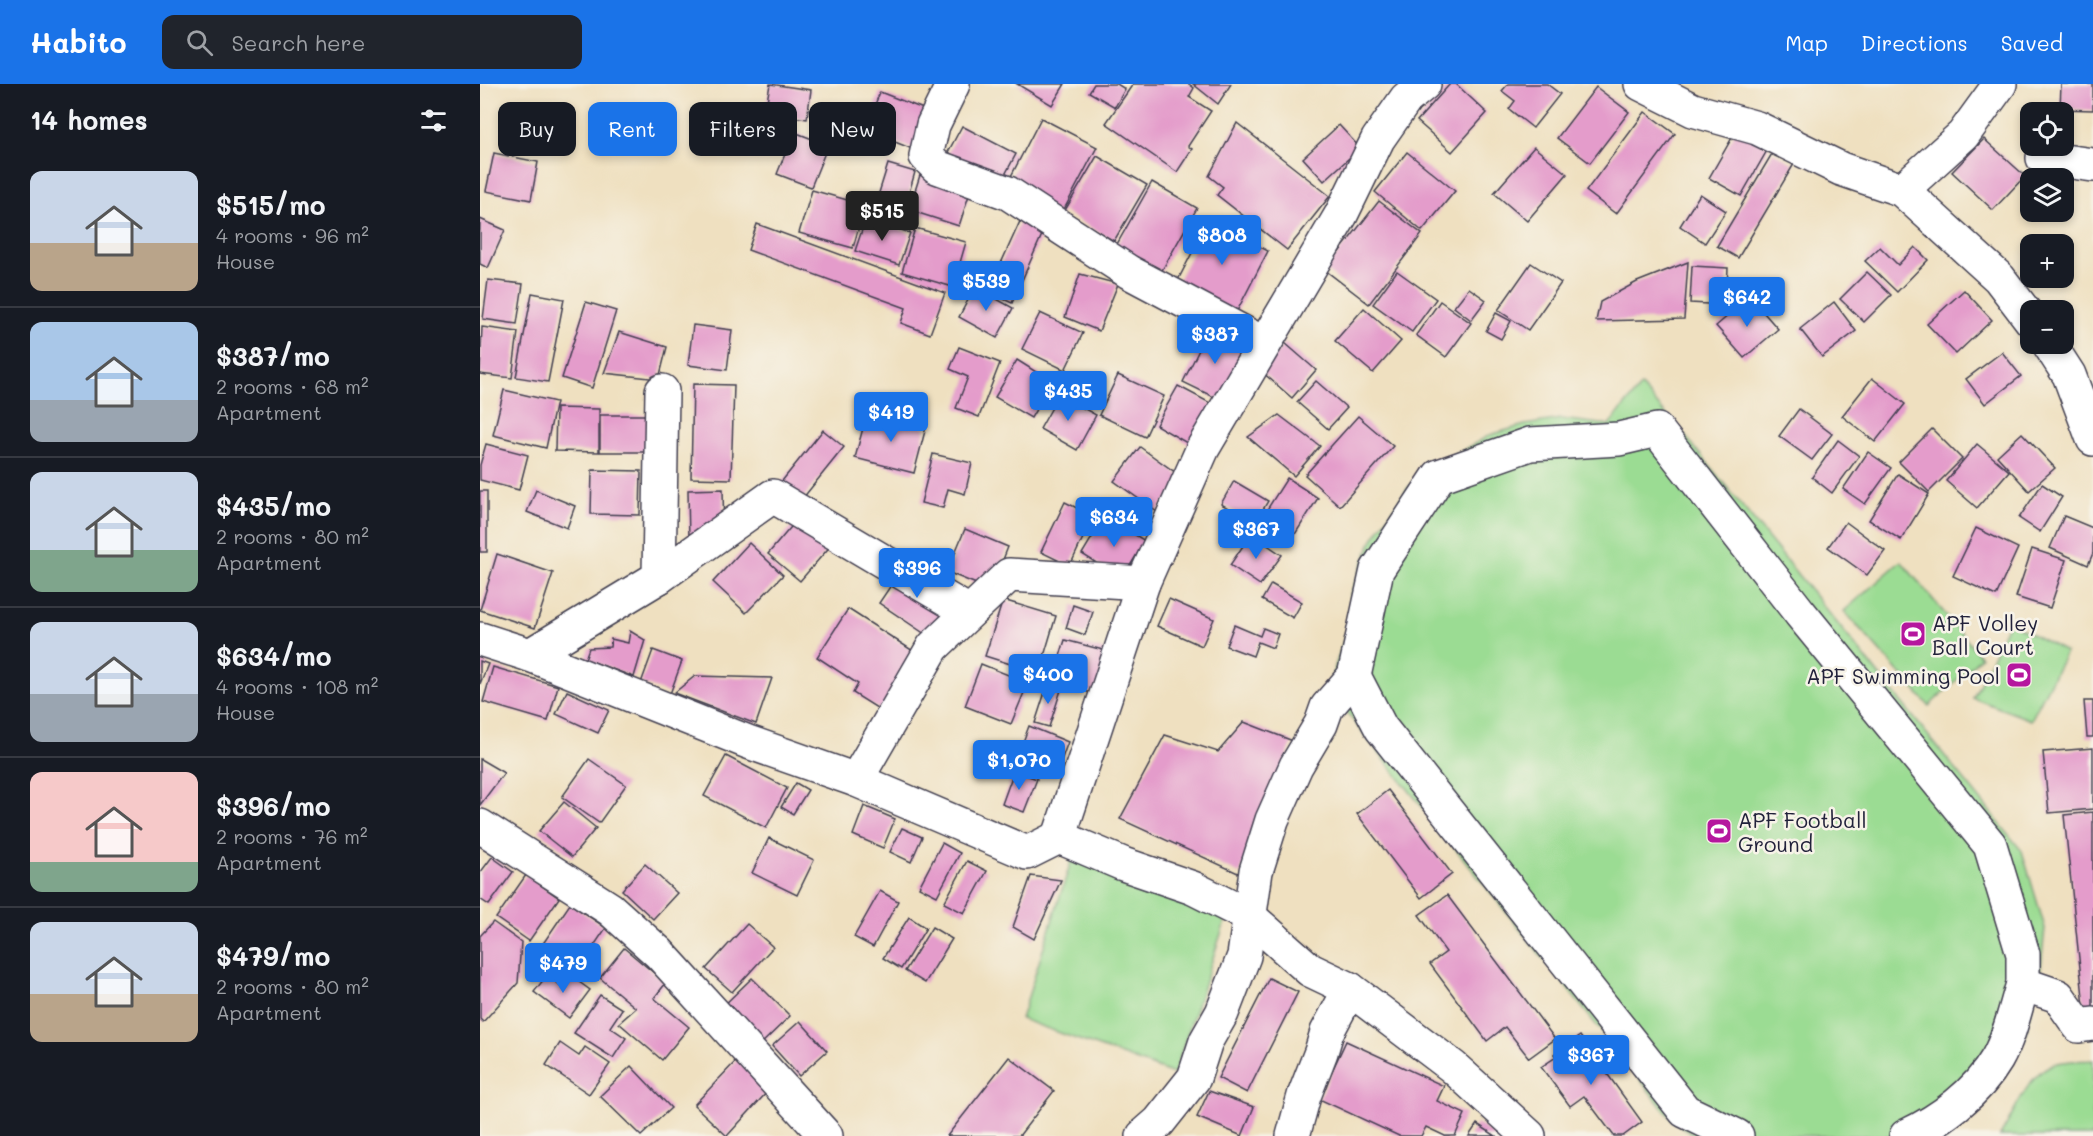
<!DOCTYPE html>
<html lang="en">
<head>
<meta charset="utf-8">
<style>
	body { margin:0; font-family:Mali,sans-serif; background:#20242c; color:#f1f3f6; height:100vh; display:flex; flex-direction:column; font-size:22px; white-space:nowrap }
	* { box-sizing:border-box; margin:0 }
	p { font-size:20px; color:#9ea1a6 }
	.icon { flex:none; width:33px; height:33px; fill:none; stroke:currentColor; stroke-width:2; stroke-linecap:round; stroke-linejoin:round }
	.map { position:relative; flex:1; overflow:hidden }
	.drawer { display:flex; flex-direction:column; background:#171b24; width:480px }
	.drawer>* { flex:none }
	.hud { position:absolute; left:18px; top:18px; width:570px; height:54px; display:flex; gap:12px }
	.fabs { position:absolute; left:1540px; top:18px; display:grid; gap:12px }
	.fabs a { display:grid; place-items:center; width:54px; height:54px; border-radius:12px; background:#171b24; box-shadow:0 3px 9px #0003; font-size:30px }
	.price { position:absolute; translate:-50% -51px; padding:0 14px; border-radius:6px; background:#1a73e8; color:#fff; font-size:20px; line-height:39px; filter:drop-shadow(0 2px 3px #0008) }
	.price::after { content:''; position:absolute; left:50%; top:36px; width:18px; height:14px; margin-left:-9px; background:inherit; clip-path:polygon(0 0,100% 0,50% 100%) }
	.price.active { background:#222; color:#fff }
	ul { padding:0; list-style:none }
	li { display:flex; align-items:center; gap:18px; height:150px; padding:0 30px }
	li+li { border-top:2px solid #363941 }
	li span { display:grid; place-items:center; flex:none; width:168px; height:120px; border-radius:12px; color:#555 }
	li>.icon { margin-inline-start:auto }
	span .icon { width:72px; height:72px; fill:#fffc; stroke-width:1 }
	li b { font-size:26px }
	h2 { display:flex; justify-content:space-between; align-items:center; height:72px; padding:0 30px; font-size:26px }
	.tag { padding:0 21px; border-radius:12px; background:#171b24; box-shadow:0 3px 9px #0003; font-size:21px; line-height:54px }
	.tag.active { background:#1a73e8; color:#fff }
	header { display:flex; align-items:center; gap:36px; box-sizing:border-box; height:84px; padding:0 30px; background:#1a73e8; color:#fff }
	header strong { font-size:28px }
	nav { display:flex; gap:33px; margin-inline-start:auto; font-size:21px }
	.search { width:420px; height:54px; background:#20242c; display:flex; align-items:center; gap:15px; box-sizing:border-box; padding:0 21px; border-radius:12px; color:#9ea1a6; font-size:22px }
	main { display:flex; flex:1; min-height:0 }
	.map>svg:first-child { display:block }
</style>
</head>
<body>
<header>
<strong>Habito</strong>
<div class="search"><svg class="icon" aria-label="search" viewBox="0 0 24 24"><circle cx="10" cy="10" r="6"/><path d="M15 15l6 6"/></svg>Search here</div>
<nav><a>Map</a><a>Directions</a><a>Saved</a></nav>
</header>
<main>
<section class="drawer">
<h2>14 homes<svg class="icon" aria-label="filters" viewBox="0 0 24 24"><path d="M4 7h16M4 17h16"/><circle cx="9" cy="7" r="2"/><circle cx="15" cy="17" r="2"/></svg></h2>
<ul>
<li><span style="background:linear-gradient(#c9d6e8 60%,#b9a48a 0)"><svg class="icon" aria-label="home" viewBox="0 0 24 24"><path d="M3 11l9-7 9 7M6 9v11h12V9"/></svg></span><div><b>$515/mo</b><p>4 rooms · 96 m²</p><p>House</p></div></li>
<li><span style="background:linear-gradient(#a9c7e8 65%,#9aa5b1 0)"><svg class="icon" aria-label="home" viewBox="0 0 24 24"><path d="M3 11l9-7 9 7M6 9v11h12V9"/></svg></span><div><b>$387/mo</b><p>2 rooms · 68 m²</p><p>Apartment</p></div></li>
<li><span style="background:linear-gradient(#c9d6e8 65%,#7fa58c 0)"><svg class="icon" aria-label="home" viewBox="0 0 24 24"><path d="M3 11l9-7 9 7M6 9v11h12V9"/></svg></span><div><b>$435/mo</b><p>2 rooms · 80 m²</p><p>Apartment</p></div></li>
<li><span style="background:linear-gradient(#c9d6e8 60%,#9aa5b1 0)"><svg class="icon" aria-label="home" viewBox="0 0 24 24"><path d="M3 11l9-7 9 7M6 9v11h12V9"/></svg></span><div><b>$634/mo</b><p>4 rooms · 108 m²</p><p>House</p></div></li>
<li><span style="background:linear-gradient(#f6c9c9 75%,#7fa58c 0)"><svg class="icon" aria-label="home" viewBox="0 0 24 24"><path d="M3 11l9-7 9 7M6 9v11h12V9"/></svg></span><div><b>$396/mo</b><p>2 rooms · 76 m²</p><p>Apartment</p></div></li>
<li><span style="background:linear-gradient(#c9d6e8 60%,#b9a48a 0)"><svg class="icon" aria-label="home" viewBox="0 0 24 24"><path d="M3 11l9-7 9 7M6 9v11h12V9"/></svg></span><div><b>$479/mo</b><p>2 rooms · 80 m²</p><p>Apartment</p></div></li>
</ul>
</section>
<div class="map">
<svg width="1613" height="1052" viewBox="0 0 1613 1052">
	<rect width="100%" height="100%" fill="#f7f3e8"/>
	<filter id="ink" filterUnits="userSpaceOnUse"><feTurbulence type="fractalNoise" baseFrequency=".0167" numOctaves="2"/><feDisplacementMap in="SourceGraphic" scale="12" xChannelSelector="R" yChannelSelector="G"/><feConvolveMatrix kernelMatrix="1 2 1 2 8 2 1 2 1" color-interpolation-filters="sRGB"/></filter>
	<filter id="wash" filterUnits="userSpaceOnUse"><feTurbulence type="fractalNoise" baseFrequency=".008" numOctaves="4" result="noise"/><feDisplacementMap in="SourceGraphic" scale="24" xChannelSelector="R" yChannelSelector="G"/><feGaussianBlur stdDeviation="1.35" result="paint"/><feColorMatrix in="noise" values="0 0 0 0 0 0 0 0 0 0 0 0 0 0 0 0 0 1.4 0 .05"/><feComposite in="paint" operator="in"/></filter>
	<g filter="url(#wash)">
		<rect width="100%" height="100%" fill="#efe0c0"/>
		<!-- green -->
		<g fill="#9bdc93" stroke="#5e7f67" stroke-width="1.5">
			<polygon points="1161,302 1211,359 1542,767 1565,844 1561,883 1544,957 1524,989 1455,1052 1215,1052 1193,1037 848,605 869,539 870,511 893,455 927,405 943,389 1010,351 1045,341 1081,335 1129,341"/>
			<polygon points="1421,477 1501,573 1449,622 1364,527"/>
			<polygon points="1529,538 1586,568 1551,636 1493,614"/>
			<polygon points="593,771 749,826 694,990 541,935"/>
			<path d="M1613 976V1052H1520C1534 1030 1547 992 1571 981 1583 976 1600 977 1613 976Z"/>
		</g>
		<g id="blocks">
			<!-- building -->
			<g fill="#e49ccb">
				<polygon points="290,0 331,6 327,35 285,29"/>
				<polygon points="537,0 585,0 572,21"/>
				<polygon points="614,0 637,0 645,5 635,23 609,8"/>
				<polygon points="653,0 709,0 714,4 709,13 731,27 708,62 712,65 697,88 626,39"/>
				<polygon points="713,0 751,0 738,20"/>
				<polygon points="970,0 976,0 1007,29 972,68 937,37"/>
				<polygon points="1028,0 1067,0 1080,10 1053,44 1029,25 1035,17 1022,7"/>
				<polygon points="1581,0 1613,0 1613,26 1580,25"/>
				<polygon points="1116,3 1149,28 1110,79 1077,54"/>
				<polygon points="400,8 451,28 435,66 385,46"/>
				<polygon points="1165,28 1195,50 1136,130 1106,107"/>
				<polygon points="561,34 617,63 581,131 526,102"/>
				<polygon points="757,39 850,112 807,166 737,111 743,103 729,92"/>
				<polygon points="859,41 880,64 844,97 823,74"/>
				<polygon points="482,42 536,70 520,100 466,72"/>
				<polygon points="1257,45 1289,63 1261,112 1229,94"/>
				<polygon points="314,48 348,61 331,103 297,90"/>
				<polygon points="1504,55 1545,92 1513,126 1472,88"/>
				<polygon points="1054,63 1087,90 1047,137 1014,109"/>
				<polygon points="927,68 975,107 942,147 895,108"/>
				<polygon points="1293,68 1314,80 1258,174 1237,162"/>
				<polygon points="14,69 58,78 51,116 6,107"/>
				<polygon points="617,72 667,101 634,157 584,128"/>
				<polygon points="408,80 435,88 421,137 393,128"/>
				<polygon points="441,88 491,105 479,142 429,126"/>
				<polygon points="672,98 717,124 681,188 636,162"/>
				<polygon points="332,106 385,121 373,164 319,149"/>
				<polygon points="1220,110 1246,127 1225,159 1200,142"/>
				<polygon points="899,117 942,150 889,220 845,186"/>
				<polygon points="542,133 565,144 532,219 508,208"/>
				<polygon points="386,134 430,149 419,181 375,167"/>
				<polygon points="0,135 25,146 8,184 0,180"/>
				<polygon points="729,136 788,167 756,229 697,198"/>
				<polygon points="277,140 465,209 450,250 421,239 426,224 268,166"/>
				<polygon points="435,144 486,158 473,203 422,188"/>
				<polygon points="1400,163 1418,181 1435,163 1448,176 1417,208 1385,177"/>
				<polygon points="1208,178 1204,235 1116,237 1120,218 1157,198"/>
				<polygon points="1051,179 1081,199 1048,246 1018,226"/>
				<polygon points="1212,182 1248,184 1246,221 1210,219"/>
				<polygon points="917,187 956,215 932,248 893,220"/>
				<polygon points="1387,188 1411,211 1384,238 1360,215"/>
				<polygon points="600,190 638,200 619,247 585,233"/>
				<polygon points="8,196 43,200 37,240 3,235"/>
				<polygon points="495,203 533,224 517,254 479,233"/>
				<polygon points="989,204 1006,216 991,236 974,223"/>
				<polygon points="1484,206 1512,236 1476,270 1447,240"/>
				<polygon points="52,209 84,215 68,298 36,293"/>
				<polygon points="1270,213 1298,245 1264,274 1236,242"/>
				<polygon points="960,217 991,239 966,273 936,251"/>
				<polygon points="106,218 136,227 112,304 82,294"/>
				<polygon points="1354,218 1376,247 1342,273 1320,245"/>
				<polygon points="884,224 921,257 893,289 855,257"/>
				<polygon points="560,229 603,249 585,286 542,265"/>
				<polygon points="1016,229 1031,237 1021,255 1006,247"/>
				<polygon points="213,241 252,246 247,286 208,281"/>
				<polygon points="2,243 38,248 32,294 0,290"/>
				<polygon points="729,246 767,264 742,317 703,298"/>
				<polygon points="139,248 187,263 179,295 124,289"/>
				<polygon points="805,259 836,286 812,314 781,287"/>
				<polygon points="479,263 520,279 499,333 476,324 488,293 470,285"/>
				<polygon points="1522,268 1541,292 1505,320 1486,295"/>
				<polygon points="537,276 572,298 551,334 515,313"/>
				<polygon points="638,291 684,312 665,353 619,331"/>
				<polygon points="1392,294 1425,320 1395,358 1362,332"/>
				<polygon points="836,297 867,324 848,345 817,318"/>
				<polygon points="213,300 254,301 251,395 211,394"/>
				<polygon points="698,302 734,321 712,362 676,341"/>
				<polygon points="24,306 76,318 66,364 13,351"/>
				<polygon points="579,311 616,331 597,366 560,345"/>
				<polygon points="76,324 119,325 119,368 75,367"/>
				<polygon points="1319,325 1352,350 1332,376 1299,352"/>
				<polygon points="387,329 446,343 434,389 375,374"/>
				<polygon points="120,331 173,331 172,368 120,368"/>
				<polygon points="799,331 840,362 814,392 768,353"/>
				<polygon points="878,332 913,362 860,422 825,391"/>
				<polygon points="1452,345 1482,375 1449,408 1419,378"/>
				<polygon points="343,346 364,363 319,419 298,402"/>
				<polygon points="1542,349 1575,384 1549,407 1517,372"/>
				<polygon points="1358,356 1379,372 1352,409 1332,393"/>
				<polygon points="6,360 48,371 39,406 0,396 0,381"/>
				<polygon points="1497,360 1529,387 1497,424 1466,397"/>
				<polygon points="660,363 703,394 677,428 634,397"/>
				<polygon points="1388,368 1411,384 1385,420 1363,405"/>
				<polygon points="453,370 492,379 485,410 468,405 463,424 441,419"/>
				<polygon points="112,386 161,387 160,431 111,430"/>
				<polygon points="1418,390 1449,410 1421,456 1389,436"/>
				<polygon points="807,394 838,414 812,455 781,435"/>
				<polygon points="754,397 788,417 775,439 741,420"/>
				<polygon points="1562,400 1582,413 1560,448 1539,434"/>
				<polygon points="243,405 244,455 209,456 208,406"/>
				<polygon points="56,406 95,422 87,444 47,428"/>
				<rect x="0" y="407" width="7" height="61"/>
				<polygon points="585,418 613,432 590,482 561,468"/>
				<polygon points="328,423 360,451 320,497 288,470"/>
				<polygon points="625,432 665,457 642,495 602,470"/>
				<polygon points="1584,432 1613,444 1613,469 1608,481 1570,464"/>
				<polygon points="1366,438 1405,467 1387,491 1348,463"/>
				<polygon points="1496,444 1538,464 1516,512 1473,492"/>
				<polygon points="485,445 528,463 511,506 467,488"/>
				<polygon points="771,450 802,471 780,501 750,481"/>
				<polygon points="269,459 303,491 266,529 233,498"/>
				<polygon points="1552,465 1586,476 1570,524 1536,513"/>
				<polygon points="17,470 73,489 55,544 0,526"/>
				<polygon points="426,479 475,510 448,552 399,519"/>
				<polygon points="791,500 822,518 813,534 782,516"/>
				<polygon points="689,515 734,535 722,562 677,542"/>
				<polygon points="523,516 576,532 559,589 505,572"/>
				<polygon points="593,521 613,528 605,551 586,544"/>
				<polygon points="368,525 444,574 408,631 373,609 378,600 337,573"/>
				<polygon points="754,541 780,552 783,544 798,550 793,564 778,558 773,572 746,562"/>
				<polygon points="150,547 165,556 154,593 105,575 109,564 130,563 131,555 148,559"/>
				<polygon points="585,556 627,567 615,610 572,598"/>
				<polygon points="173,566 202,577 190,610 161,599"/>
				<polygon points="0,577 8,580 0,600"/>
				<polygon points="501,580 548,599 531,640 485,622"/>
				<polygon points="13,583 78,602 68,637 3,618"/>
				<polygon points="215,592 292,594 276,640 194,609"/>
				<polygon points="568,599 582,603 569,643 555,639"/>
				<polygon points="87,607 129,626 118,649 76,630"/>
				<polygon points="1604,617 1613,617 1613,653 1607,653"/>
				<polygon points="764,638 813,657 760,790 640,735 685,651 738,668"/>
				<polygon points="549,642 588,658 579,682 540,666"/>
				<polygon points="1613,664 1613,725 1569,729 1563,668"/>
				<polygon points="246,672 307,704 286,744 224,712"/>
				<polygon points="0,675 24,689 0,721"/>
				<polygon points="109,675 146,701 119,739 82,713"/>
				<polygon points="534,687 557,695 544,728 522,720"/>
				<polygon points="316,699 328,706 313,730 301,723"/>
				<polygon points="908,706 972,790 941,814 877,730"/>
				<polygon points="84,718 116,744 92,773 59,747"/>
				<polygon points="384,722 415,735 403,764 373,751"/>
				<polygon points="1613,728 1613,931 1605,932 1584,731"/>
				<polygon points="422,744 442,753 431,778 410,768"/>
				<polygon points="289,754 334,776 317,811 272,789"/>
				<polygon points="462,759 480,769 457,812 439,803"/>
				<polygon points="12,773 33,788 9,821 0,815 0,789"/>
				<polygon points="487,777 507,787 484,829 464,819"/>
				<polygon points="165,780 197,809 173,835 142,806"/>
				<polygon points="46,791 79,814 49,857 16,834"/>
				<polygon points="551,792 581,796 554,855 533,843"/>
				<polygon points="400,807 418,817 393,863 374,853"/>
				<polygon points="967,811 1075,955 1049,974 1025,943 1007,957 950,880 966,868 939,831"/>
				<polygon points="90,820 126,844 99,884 60,864"/>
				<polygon points="429,833 446,844 421,885 403,874"/>
				<polygon points="13,838 41,858 38,899 3,938 0,935 0,852"/>
				<polygon points="267,840 293,863 252,908 226,885"/>
				<polygon points="452,843 472,855 445,899 425,887"/>
				<polygon points="144,864 186,899 174,914 209,943 182,976 139,939 156,924 120,894"/>
				<polygon points="88,890 110,906 89,934 54,908 67,891 80,901"/>
				<polygon points="272,894 310,932 277,964 239,926"/>
				<polygon points="789,894 818,908 767,1009 738,994"/>
				<polygon points="120,911 142,925 130,943 146,954 133,974 94,949"/>
				<polygon points="320,937 347,967 319,992 292,962"/>
				<polygon points="1100,952 1162,1038 1143,1052 1134,1052 1104,1012 1090,1022 1061,983 1076,973 1074,970"/>
				<polygon points="866,957 964,1002 957,1017 985,1030 975,1052 965,1052 946,1043 941,1052 919,1052 839,1015"/>
				<polygon points="80,959 99,972 105,963 130,980 109,1010 66,981"/>
				<polygon points="529,973 574,1007 539,1052 467,1052"/>
				<polygon points="257,976 289,1006 247,1052 214,1021"/>
				<polygon points="151,982 191,1024 161,1052 120,1012"/>
				<polygon points="729,1007 774,1023 762,1052 717,1033"/>
				<polygon points="997,1040 1016,1052 989,1052"/>
			</g>
		</g>
	</g>
	<g filter="url(#ink)">
		<use href="#blocks" fill-opacity="0" stroke="#413e4f" stroke-width="1.5"/>
		<g fill="none" stroke-linecap="round" stroke-linejoin="round">
			<!-- minor casing -->
			<g stroke="#413e4f" stroke-width="36">
				<g id="minor">
					<polyline points="473,0 453,41 446,72 457,83 528,109 649,188 783,259"/>
					<polyline points="1161,0 1213,26 1277,44 1361,85 1422,106 1519,194 1551,236"/>
					<polyline points="1563,74 1613,81"/>
					<polyline points="1422,106 1483,51 1520,0"/>
					<polyline points="1569,260 1589,291 1613,355"/>
					<polyline points="179,493 293,412 489,528"/>
					<polyline points="0,555 50,571 268,658 376,696 547,769 579,753 663,499"/>
					<polyline points="50,571 179,493 182,307"/>
					<polyline points="376,696 453,563 529,491 663,499 723,364 861,131 898,55 926,15 944,0"/>
					<polyline points="0,742 130,825 179,869 346,1052"/>
					<polyline points="579,753 643,780 713,804 769,832 830,886 870,905 973,983 1049,1052"/>
					<polyline points="663,1052 679,1038 714,994 726,957 742,929 764,872 776,787 792,736 816,682 841,640 847,623 874,592"/>
					<polyline points="813,1052 824,1012 841,968 847,948 870,905"/>
					<polyline points="1257,1052 1205,1027 901,644 874,592 897,486 959,392 1050,360 1139,355 1177,346 1320,529 1510,761 1543,870 1543,900"/>
					<path d="M1426 1052C1461 1036 1497 1009 1517 975 1530 952 1535 925 1543 900L1578 912 1599 942 1613 940"/>
				</g>
			</g>
			<!-- minor -->
			<use href="#minor" stroke="#fff" stroke-width="33"/>
		</g>
	</g>
	<!-- icons -->
	<defs>
		<g id="stadium-square" transform="scale(1.35)"><rect x="-9" y="-9" width="18" height="18" rx="4" fill="#b5179e" stroke="#f7f3e8"/><path d="M0-5a6.5 5 0 1 0 0 10a6.5 5 0 1 0 0-10ZM-3.5-1.8h7v3.6h-7Z" fill="#fff"/></g>
	</defs>
	<g fill-rule="evenodd">
		<use href="#stadium-square" x="1433" y="550"/>
		<use href="#stadium-square" x="1539" y="591"/>
		<use href="#stadium-square" x="1239" y="747"/>
	</g>
	<g text-anchor="middle" dominant-baseline="central" stroke-width="5" stroke-linejoin="round" paint-order="stroke">
		<!-- poi labels -->
		<g font-size="21" fill="#22223b" stroke="#f7f3e8" text-anchor="start">
			<text x="1452" y="538">APF Volley<tspan x="1452" dy="24">Ball Court</tspan></text>
			<text x="1520" y="591" text-anchor="end">APF Swimming Pool</text>
			<text x="1258" y="735">APF Football<tspan x="1258" dy="24">Ground</tspan></text>
		</g>
	</g>
</svg>
<div class="fabs">
<a><svg class="icon" aria-label="locate" viewBox="0 0 24 24"><circle cx="12" cy="12" r="6"/><path d="M12 2v4M12 18v4M2 12h4M18 12h4"/></svg></a>
<a><svg class="icon" aria-label="layers" viewBox="0 0 24 24"><path d="M12 4l9 5-9 5-9-5zM3 14l9 5 9-5"/></svg></a>
<a>+</a>
<a>−</a>
</div>
<b class="price active" style="left:402px;top:158px">$515</b>
<b class="price" style="left:742px;top:182px">$808</b>
<b class="price" style="left:506px;top:228px">$539</b>
<b class="price" style="left:1267px;top:244px">$642</b>
<b class="price" style="left:735px;top:281px">$387</b>
<b class="price" style="left:588px;top:338px">$435</b>
<b class="price" style="left:411px;top:359px">$419</b>
<b class="price" style="left:634px;top:464px">$634</b>
<b class="price" style="left:776px;top:476px">$367</b>
<b class="price" style="left:437px;top:515px">$396</b>
<b class="price" style="left:568px;top:621px">$400</b>
<b class="price" style="left:539px;top:707px">$1,070</b>
<b class="price" style="left:83px;top:910px">$479</b>
<b class="price" style="left:1111px;top:1002px">$367</b>
<div class="hud">
<a class="tag">Buy</a>
<a class="tag active">Rent</a>
<a class="tag">Filters</a>
<a class="tag">New</a>
</div>
</div>
</main>
</body>
</html>
